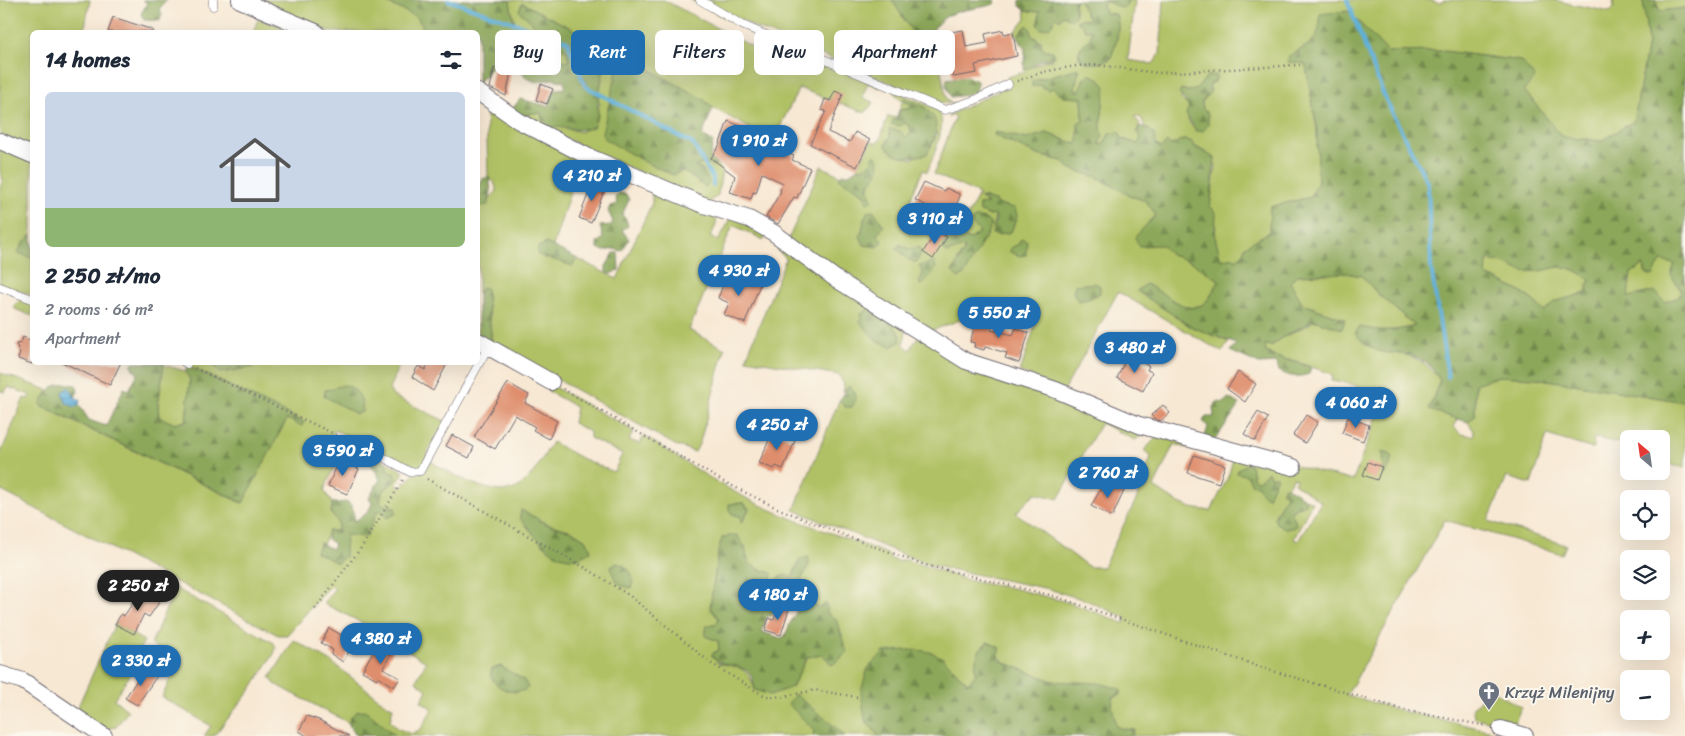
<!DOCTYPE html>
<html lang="en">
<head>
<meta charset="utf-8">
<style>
	body { margin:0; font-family:Sriracha,sans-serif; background:#f6f6f7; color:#1f2937; height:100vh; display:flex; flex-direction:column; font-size:19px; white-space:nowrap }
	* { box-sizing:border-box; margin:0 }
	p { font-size:16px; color:#747a83 }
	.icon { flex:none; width:28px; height:28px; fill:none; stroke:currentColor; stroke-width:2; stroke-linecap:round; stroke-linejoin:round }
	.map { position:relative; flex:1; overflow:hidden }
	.side { position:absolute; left:30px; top:30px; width:450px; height:335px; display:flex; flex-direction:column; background:#fff; border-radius:8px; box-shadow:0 5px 20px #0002 }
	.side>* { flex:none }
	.guide { position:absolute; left:495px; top:30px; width:475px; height:45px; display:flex; gap:10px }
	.needle { width:32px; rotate:331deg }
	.fabs { position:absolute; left:1620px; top:430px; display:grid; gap:10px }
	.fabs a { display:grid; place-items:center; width:50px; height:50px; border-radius:8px; background:#fff; box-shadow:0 5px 20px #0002; font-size:25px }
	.price { position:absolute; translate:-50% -42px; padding:0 11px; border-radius:18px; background:#1f6fb2; color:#fff; font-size:16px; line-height:32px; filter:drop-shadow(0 1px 2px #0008) }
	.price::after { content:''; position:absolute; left:50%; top:30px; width:15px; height:11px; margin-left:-8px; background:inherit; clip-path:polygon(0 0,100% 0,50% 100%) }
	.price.active { background:#222; color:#fff }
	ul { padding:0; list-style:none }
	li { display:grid; align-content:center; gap:10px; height:265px; padding:0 15px }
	li span { display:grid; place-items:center; height:155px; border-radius:8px; color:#555 }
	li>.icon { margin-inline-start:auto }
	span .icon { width:90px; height:90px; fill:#fffc; stroke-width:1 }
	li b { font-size:21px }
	h2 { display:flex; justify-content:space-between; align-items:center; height:60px; padding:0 15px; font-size:21px }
	.tag { padding:0 18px; border-radius:8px; background:#fff; box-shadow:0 5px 20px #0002; font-size:18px; line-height:45px }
	.tag.active { background:#1f6fb2; color:#fff }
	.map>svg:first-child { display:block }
</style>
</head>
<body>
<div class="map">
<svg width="1685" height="736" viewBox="0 0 1685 736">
	<defs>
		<pattern id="forest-firs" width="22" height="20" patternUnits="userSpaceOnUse" patternTransform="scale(1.25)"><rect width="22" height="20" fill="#8ca75a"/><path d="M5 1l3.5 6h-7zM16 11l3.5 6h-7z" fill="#72884c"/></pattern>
		<pattern id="water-rules" width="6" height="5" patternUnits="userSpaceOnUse" patternTransform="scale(1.25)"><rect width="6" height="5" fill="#5fb0da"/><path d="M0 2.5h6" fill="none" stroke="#4e8fb2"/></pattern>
	</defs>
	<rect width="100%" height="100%" fill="#fbf7ec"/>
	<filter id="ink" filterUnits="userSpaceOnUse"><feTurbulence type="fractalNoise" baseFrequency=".02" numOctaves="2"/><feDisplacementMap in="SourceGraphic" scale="10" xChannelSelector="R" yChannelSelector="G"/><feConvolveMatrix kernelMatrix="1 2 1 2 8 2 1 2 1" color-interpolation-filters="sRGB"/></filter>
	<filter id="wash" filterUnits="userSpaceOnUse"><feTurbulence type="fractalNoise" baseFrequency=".0096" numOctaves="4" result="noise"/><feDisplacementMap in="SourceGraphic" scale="20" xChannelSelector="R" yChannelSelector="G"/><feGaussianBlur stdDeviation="1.12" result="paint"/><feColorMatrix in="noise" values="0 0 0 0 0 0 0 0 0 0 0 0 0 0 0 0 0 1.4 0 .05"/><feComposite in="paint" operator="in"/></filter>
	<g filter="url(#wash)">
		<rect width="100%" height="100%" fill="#f7e8d3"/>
		<!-- green -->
		<g fill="#b0c165" stroke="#697250" fill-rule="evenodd">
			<polygon points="0,0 90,0 84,32 32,32 32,148 0,134"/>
			<polygon points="265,0 381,0 417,17 426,32 331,32 262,7"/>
			<path d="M510 0H664L764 53 767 41 691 0H695L758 34 880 86V88L868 83 862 98 874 102 865 113 799 88 773 141 713 108 703 99 631 59 637 156 673 175 683 171 691 175 700 184 704 171 695 166 708 163 714 166 716 163 722 171 718 195 708 203 523 119C529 113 533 111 541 113L543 124 582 132 600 104 598 99 606 59 519 11 532 22 543 36 567 51 569 61H562C553 51 550 54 539 48 520 37 512 21 510 0Z"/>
			<polygon points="706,0 892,0 915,36 925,41 933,53 937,49 946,97 950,103 954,104 975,98 956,105 935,101 756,28"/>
			<path d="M1077 0H1080L1086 15 1090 17 1083 26 1092 29 1090 40C1082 45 1078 48 1079 58 1088 66 1100 64 1110 59 1116 46 1121 28 1116 15L1105 13 1103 6 1105 1 1122 8 1127 5 1128 0H1135L1128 60 1153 64 1160 54 1164 0H1428L1440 3 1444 0H1552L1610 12 1614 8 1613 0H1643L1648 43 1634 121 1601 141 1562 137 1523 90 1521 61 1443 51 1388 52 1348 11 1320 29 1313 43 1289 56V62L1303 63 1306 66 1317 129 1318 182 1311 197 1270 207 1269 232 1235 260 1233 257 1221 260 1215 237 1216 224 1210 206 1216 165 1207 153 1183 140 1171 145 1167 142 1161 148C1151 142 1145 129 1142 119L1137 116 1134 117 1140 123 1137 132 1141 139 1138 144 1109 134 1103 145 1099 144 1103 103 1089 74 1084 78 1079 91 1075 90 1076 77 1080 70 1037 79 1042 88H1053L1064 97 1082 98 1083 120 1078 123 1079 143 1076 144 1046 133 1027 139 995 132 994 135 1038 155 1062 161 1071 169 1097 177 1129 195 1146 201 1156 215 1148 222 1171 255 1190 261 1219 279C1199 328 1180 303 1146 284L1137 291 1190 326 1229 342 1222 352 1118 292 1064 391 1020 372 1036 323 989 309 928 332 788 240 821 166 841 176 839 178 865 194 867 202 870 181 873 177 869 166 857 169 871 141 875 143 880 140 888 116 896 118 903 100 912 105 911 108 900 110 897 119 910 126 911 133 906 137H890L886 145C891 155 902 155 912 159L931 147 937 134 925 107 905 98 902 100 894 93 895 91C906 96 929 104 938 111 949 122 932 159 927 172L923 170 907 207 959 232 979 194 934 174 955 117 951 115 949 118V115L1010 85 1007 77 1025 72 1024 69C1036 68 1038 60 1052 60L1042 49 1041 41 1031 35 1027 25 1017 36 1014 33 1026 18 1025 10 1037 12 1040 10 1041 13 1053 19 1073 9 1074 2ZM1207 76 1210 92 1202 102 1203 109 1196 131C1189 123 1185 118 1189 107L1181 99 1182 89C1195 95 1199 86 1207 76ZM984 197 999 205 1007 206 1017 216 1011 232 998 235 993 226 995 215 990 216 979 211V205L988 204 980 199ZM975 218 988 235 982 243 957 261 964 251 963 246 943 247 953 231 970 240 981 231 971 222Z"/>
			<polygon points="1655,0 1685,0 1685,8 1660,11"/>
			<polygon points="258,19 300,32 253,32"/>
			<path d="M486 104 581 158 553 246 546 243 544 258 557 260 573 266 576 258 617 279 652 203V188L714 212C719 222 715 228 710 237L718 241 732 217 766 236 764 240 733 225 689 330 725 349 700 442 695 452 675 445 492 343 486 288 479 291 478 295V201L488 205 490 198 497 191 494 182 488 178Z"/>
			<polygon points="0,145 32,159 32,295 0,284 0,187 3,180 0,172"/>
			<path d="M780 248H789L907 328 903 344 910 350 919 335 1142 430V435L1135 440 1101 423 1058 499 1035 493 1016 513 1089 567H1103L1136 500 1151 457 1144 450 1157 437 1190 443 1187 448 1174 444 1154 487 1177 502 1191 508 1211 511 1228 477 1233 459 1225 457 1226 452 1293 465 1353 481 1385 395 1359 389V387L1346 382 1331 381 1333 376 1329 373 1297 362 1275 357 1266 352 1265 345 1272 346 1282 338 1311 323 1313 320 1342 329 1344 319 1303 304 1290 282 1297 275 1346 273 1362 276 1379 295 1415 326C1396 331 1379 332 1360 328L1382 352C1413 355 1420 356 1440 380L1429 409 1458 419 1454 427 1461 434 1473 436 1474 431 1468 422 1475 416V384L1499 376 1535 378 1685 402V468L1661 463V439H1629V445L1594 438 1593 449 1547 435 1531 484 1507 477 1488 521 1566 545 1562 554 1445 520 1347 695 1406 712 1515 736H1132L1134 730 1124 729 1116 726C1112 710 1109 701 1120 689L1100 684 1054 682 1005 663 988 642C976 649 977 660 976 674L968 683 950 667 945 660 865 720 879 736H844L840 731 788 704 814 730 813 736H396L350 718 349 723 275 684 270 678 294 640 330 661 387 705 393 707 390 721 399 729 411 734 421 729 432 709 421 701 427 690 416 681 426 662 374 629 323 603 335 588 330 586 287 635H278L0 490V455L24 398 28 399 30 395 8 387 5 392 0 391V373L48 390 41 406 242 503 287 418 302 425 304 422 188 366 190 363H209L211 366 253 367 255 363H400L389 389 393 396 445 421 425 458C447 471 497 503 520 486 534 476 543 457 552 442L583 459 614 472 622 454 590 438V432L573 423 576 407 548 391 552 386 634 431 629 440 640 444 644 436C679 458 714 482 752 501 796 523 844 536 890 555L889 558 901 562 903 559 974 582 1012 588 1071 603 1124 623 1126 618 1088 601 1049 589 929 565 794 510 839 401 845 407 849 386 843 392 844 385 839 375 746 359 786 258 777 250ZM335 430 422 472 413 475 401 488 396 485 404 472 385 461 388 472 397 479 382 492 380 501 384 505 394 507 377 511 374 520 346 535 344 550 316 552 320 543 323 545 328 531H338V522L331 514 332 503 324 490 338 459 323 451ZM1293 477 1296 479 1294 483 1321 502 1298 541 1294 539 1312 502 1306 499 1305 504 1290 511 1296 523 1274 518 1286 495 1285 486 1287 487ZM744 503 749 509 742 523 740 516 732 514 730 504ZM521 510 547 524 572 531 587 541 591 551C587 553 581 558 576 558 558 560 531 531 520 518ZM719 546H745C746 566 755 569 772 573L770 586 772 593 779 592 781 585 791 579 800 559 810 562 789 605 795 611 802 605C826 609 834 614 843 637L823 655 807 657 792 687 755 690C747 666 741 668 718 663L713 653 719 650 718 641 705 636 707 626H715L719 619 710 608Z"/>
			<path d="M1487 261C1507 260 1507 268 1524 271 1556 275 1555 255 1590 279L1586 293 1554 302 1544 312C1534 296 1504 283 1486 275Z"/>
			<polygon points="1661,261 1675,264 1671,275 1681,291 1679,297 1664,303 1627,297 1631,273 1644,265"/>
			<polygon points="22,299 32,303 32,316 15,309 14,305"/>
			<polygon points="164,365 185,371 190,380 186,421 175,424 159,417 158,406"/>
			<polygon points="175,588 274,643 276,648 274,654 249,692 214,736 204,736 211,726 162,697 178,662 151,644"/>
			<polygon points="115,624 144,641 128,670 131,673 114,699 128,711 116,727 106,729 75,713"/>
			<polygon points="1489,689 1521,707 1514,726 1475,718 1472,709"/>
		</g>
		<!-- forest -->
		<g fill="url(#forest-firs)" stroke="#57644a" fill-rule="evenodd">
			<polygon points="143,0 167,0 159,9 162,14 160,21 144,20 141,14 147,3"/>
			<path d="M381 0H510C513 26 520 33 540 48 551 48 556 54 562 61H569L567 51 543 36 532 22 519 11 522 3 608 47 598 99V116L593 127C576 135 566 123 550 128L543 124 541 113H529L523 119 511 111 520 99 548 106 555 89 565 88 564 81 552 79 536 82 526 78 517 62C503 58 492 61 486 75L481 78 478 84V32H426L417 17Z"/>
			<path d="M892 0H996L994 4C970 12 947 7 933 30L936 34 937 49 933 53 929 51 925 41 915 36Z"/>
			<polygon points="1020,0 1077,0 1074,2 1076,15 1071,20 1063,15 1060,20 1056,17 1050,27 1041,29 1038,25 1040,10 1037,12 1025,10 1020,6"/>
			<path d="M1080 0H1128L1127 5 1122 8 1105 1 1103 6 1105 13 1116 14C1121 29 1116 45 1110 59 1099 64 1088 66 1079 58 1078 48 1082 45 1090 40L1092 30H1085L1083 26 1076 21 1082 18 1087 20 1089 17 1086 15Z"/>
			<path d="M1643 0H1655L1660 11 1685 8V402L1535 378 1499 376 1475 384V416L1468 422 1429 410 1440 380C1436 374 1431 366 1425 362 1400 344 1379 365 1355 333L1360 327C1378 331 1398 332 1415 326L1379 295 1362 276 1346 273 1297 275 1290 282 1303 304 1345 319 1342 329 1314 320 1282 338 1271 346 1265 345 1266 352C1280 360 1296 361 1311 368L1309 374C1297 378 1289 377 1279 371L1276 363 1259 364 1230 351 1236 344 1190 326 1137 291 1146 284C1180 302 1199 328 1219 280L1190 261 1171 255 1162 245 1139 246 1135 237 1156 215 1146 201 1129 195 1097 177 1071 169 1062 161 1038 155 994 135 995 132 1027 139 1046 133 1076 144 1078 143V123L1083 120 1082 98 1064 97 1053 88 1048 90 1039 85 1032 87V81L1079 68 1075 90 1079 91 1084 78 1089 74 1100 79 1106 87C1104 99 1098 128 1103 136L1099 144 1103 145 1109 134 1117 132 1121 134V139L1138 144 1141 139 1137 132 1140 126C1151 129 1156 133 1156 145L1161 148 1167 142 1171 145 1183 140 1191 141 1195 147 1215 158 1210 206 1216 213 1215 237 1221 260 1234 257 1235 260 1243 254 1245 246 1269 232 1270 207 1310 197 1318 182 1317 129 1306 66 1303 63 1288 62 1289 56C1310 44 1321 41 1320 14L1348 11 1388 52 1443 51 1521 61 1535 78 1524 90 1562 137 1601 141 1634 121 1648 43ZM1487 261C1506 260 1508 268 1524 271 1555 275 1558 254 1590 280L1586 293 1554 302 1544 312C1533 296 1504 283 1486 275ZM1661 261 1675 264 1671 275 1681 290 1679 297 1664 302 1655 291 1628 297 1631 273 1644 265 1645 273 1653 276Z"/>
			<path d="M1027 25 1031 30V35L1041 41 1042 49 1053 51 1055 56C1050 61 1045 58 1039 61 1033 65 1032 68 1024 69L1025 49 1017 36Z"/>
			<path d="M621 54 703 99 713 108 702 136 713 142 710 159 716 163 714 166 708 163 695 166C703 172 706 173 709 183L706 187 683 171 673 175 643 161 605 139 602 133Z"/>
			<path d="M1217 75 1215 82 1210 84V92L1202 102 1203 109 1208 114V125L1203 131H1196L1186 114 1189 107 1179 93 1181 89C1195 95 1199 86 1207 76Z"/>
			<polygon points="966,76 977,81 977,90 967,95 951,97 946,85 947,79"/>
			<path d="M905 98C937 111 944 122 927 154 914 158 893 160 886 145L890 137 889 129 900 131 906 137 911 133 910 126 905 123 899 126 891 124 893 120 897 119 900 110 911 108 912 105 902 100Z"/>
			<path d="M874 155 879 159C878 163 879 168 878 171 875 184 861 179 873 201L867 203 865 194 839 178 842 174H849L856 169 869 166Z"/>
			<path d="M489 177 491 192 488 205 481 206C476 196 478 191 482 179Z"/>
			<polygon points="619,193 626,194 629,200 622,215 626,219 628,226 622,230 629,239 622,251 614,249 604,251 598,248 597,243 603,238 600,226 611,225 613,222 608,211 610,206 617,204 615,197"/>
			<polygon points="980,197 995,201 999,205 1015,208 1017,216 1011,232 998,235 992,234 996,218 995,215 990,216 979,211 979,205 988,204"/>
			<polygon points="874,211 884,226 877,234 882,241 878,247 864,245 860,236 867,212"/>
			<path d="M975 218C983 218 989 218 991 227L964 275 958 278 952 272 964 251V247L946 253 943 247 948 233 953 231 970 240 980 232 970 222Z"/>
			<polygon points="32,235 32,258 18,253 23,243"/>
			<polygon points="1023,239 1027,242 1026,255 1020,256 1010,252 1010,248 1019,244 1020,240"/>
			<polygon points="546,243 576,258 573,266 538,255 538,247"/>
			<path d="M900 244 909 249 919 247 921 253 917 262C908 262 903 255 897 248Z"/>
			<polygon points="614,253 618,253 619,270 610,274 606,272 606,266"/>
			<polygon points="934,262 936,269 921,286 919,282 923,273 919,266"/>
			<polygon points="1095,283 1100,286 1100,293 1089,299 1078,301 1073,292 1075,285"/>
			<polygon points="482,287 486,288 492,343 478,338 478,295"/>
			<polygon points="870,308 888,320 901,335 900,342 891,347 876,340 860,322 861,314"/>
			<path d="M132 363H164L158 406 159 417 175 424 186 421 190 380 185 371 188 366 304 422 302 426 287 419 243 503 40 405C49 387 54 381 76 385L78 391 75 397 73 394 75 407 79 405 89 420 106 426 124 388 129 390 138 373 132 368Z"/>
			<polygon points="209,363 255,363 253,367 221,373"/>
			<path d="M344 385C358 388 364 400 362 412L356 414 324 396 325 390Z"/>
			<path d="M849 386C857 391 857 400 852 407H845L839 401Z"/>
			<polygon points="1228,398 1240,404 1215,440 1205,436 1208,427 1203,421 1206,417 1214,417 1213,407 1217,402 1224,403"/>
			<polygon points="1382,452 1390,454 1393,457 1387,473 1383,474"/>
			<polygon points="376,457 385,461 388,472 395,473 397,479 382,492 380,501 384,505 394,507 397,513 387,518 381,511 377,511 366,537 346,535 345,557 337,563 316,552 320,543 332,549 334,544 327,539 328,531 338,531 338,522 331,514 332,503 348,502 352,506 355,521 367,513 372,504 369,498 380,479 371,464"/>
			<polygon points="1247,464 1251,465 1253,477 1256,480 1261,479 1268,471 1270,476 1277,476 1268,497 1262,494 1257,484 1252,485 1248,476 1237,473 1238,469"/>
			<polygon points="1285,486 1306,499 1305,504 1291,511 1296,523 1295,527 1286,529 1276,523 1274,518 1286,495 1282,491"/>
			<polygon points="744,503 749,509 741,523 740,516 732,514 729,510 729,504"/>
			<path d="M521 510 547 524 572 531 587 541 591 551C587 553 581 558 576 558 551 561 534 534 520 518Z"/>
			<path d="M737 535C755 559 736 563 772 573L770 586 772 593 779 592 781 585 779 577 787 575 792 578 800 559 808 557 810 562 789 605 777 603 772 616H767L762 632 781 638 785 636C792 620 794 606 813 603L819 608 826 603 828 614 836 619 847 653 832 665 823 655 807 657 792 687 770 695 755 690C754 685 753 678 750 674 740 662 722 669 711 655L719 650 718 641 705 636 707 625H715L719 619 710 608 719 546 723 537Z"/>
			<path d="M617 563C629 566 636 576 631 588 618 587 613 579 611 566Z"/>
			<path d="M988 642 999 647V658L1005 663 1053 681 1098 683 1121 689V695L1113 697 1112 706 1116 726 1124 729 1135 730 1132 736H879L865 720 861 691 868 668 884 652C903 650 931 646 946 661 953 668 959 676 968 683L976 674C974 661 977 649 988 642Z"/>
			<path d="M500 666 524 680 528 688C513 697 497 689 490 675L492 669Z"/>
			<polygon points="795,694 840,731 844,736 813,736 814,730 788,704"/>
			<polygon points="365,710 396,736 356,735 349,725 350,718 357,711"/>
		</g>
		<!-- water -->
		<polygon fill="url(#water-rules)" stroke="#40698a" points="69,387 75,397 80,400 79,405 75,407 66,403 62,392"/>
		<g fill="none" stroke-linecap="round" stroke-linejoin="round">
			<!-- stream -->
			<g stroke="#5fb0da" stroke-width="4">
				<polyline points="448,0 567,41 585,86 693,144 713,179 713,186"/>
				<polyline points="1347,0 1385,98 1428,184 1431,267 1448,377"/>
			</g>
		</g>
		<g id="blocks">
			<!-- building -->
			<g fill="#df8e6d">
				<polygon points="113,17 153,30 153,32 108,32"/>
				<polygon points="963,30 966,47 987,43 985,34 1003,30 1004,34 1013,32 1017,56 975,65 977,73 953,77 951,68 943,69 938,34"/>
				<polygon points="494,68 511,72 506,96 490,88"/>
				<polygon points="541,84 553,89 547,104 536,100"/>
				<polygon points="835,91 843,94 828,132 850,142 855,132 870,140 857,167 810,144 826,111 821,110 825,99 830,101"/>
				<polygon points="728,121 754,131 752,137 794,156 792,160 810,168 797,198 794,197 778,224 766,217 781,191 780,190 783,183 762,173 756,193 753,192 751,199 730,192 735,176 711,158 718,148"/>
				<polygon points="593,182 606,187 591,223 579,218"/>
				<polygon points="924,182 944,191 946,188 959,194 959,199 949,221 938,216 939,212 915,200"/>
				<polygon points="937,231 947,237 933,259 923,252"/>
				<polygon points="745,276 761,282 745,323 724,315 729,303 718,298 726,277 742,283"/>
				<polygon points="981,315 994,317 991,330 1013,335 1016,328 1029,333 1019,363 1005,358 1007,353 985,347 984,350 974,347 975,343 970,342 975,325 979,326"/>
				<polygon points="23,337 32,341 32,364 18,359 20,353 16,344 21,343"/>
				<polygon points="1126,359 1135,364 1137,360 1149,366 1147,370 1152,372 1143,391 1117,378"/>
				<polygon points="62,362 121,362 110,385"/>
				<polygon points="429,362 440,362 446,366 433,391 412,377 418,366 425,370"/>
				<polygon points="1238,372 1256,384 1245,402 1227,389"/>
				<polygon points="508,383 529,395 525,403 557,421 549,439 533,430 535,427 515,415 495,449 474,437"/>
				<polygon points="1163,405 1170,413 1161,421 1155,419 1151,415"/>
				<polygon points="1258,412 1268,418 1255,441 1244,434"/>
				<polygon points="1306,415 1318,422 1305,443 1293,435"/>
				<polygon points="1348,417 1369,425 1363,441 1342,433"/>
				<polygon points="773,431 795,441 783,469 776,466 774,469 759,463"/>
				<polygon points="452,435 474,447 469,458 446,446"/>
				<polygon points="1194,455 1225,465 1219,483 1188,473"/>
				<polygon points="339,461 359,469 347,494 328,486"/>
				<polygon points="1368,462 1382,467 1377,480 1363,475"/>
				<polygon points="1106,480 1124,491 1112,517 1091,506"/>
				<polygon points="142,589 160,601 149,617 144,614 134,634 115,624 121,614 124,616"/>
				<polygon points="778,606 789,609 781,635 765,630 769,618 774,620"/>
				<polygon points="329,628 354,642 343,662 331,654 333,650 321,643"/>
				<polygon points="378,643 393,651 383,668 400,678 394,687 378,677 377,679 362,671"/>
				<polygon points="145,668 157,676 137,705 125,698"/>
				<polygon points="307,716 319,720 349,736 307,736 299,731"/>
			</g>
		</g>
	</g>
	<g filter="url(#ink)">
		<use href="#blocks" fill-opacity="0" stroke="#6d6770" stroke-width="1"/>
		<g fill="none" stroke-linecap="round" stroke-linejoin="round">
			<!-- service casing -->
			<g stroke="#6d6770" stroke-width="9">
				<g id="service">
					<polyline points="213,0 213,6"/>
					<polyline points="700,0 742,25 945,110 975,100 1008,84"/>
					<polyline points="0,287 32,299"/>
					<polyline points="184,362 187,364"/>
					<polyline points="372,451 410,472 420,471 488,347"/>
				</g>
			</g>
			<!-- minor casing -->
			<g stroke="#6d6770" stroke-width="18">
				<g id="minor">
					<polyline points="240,0 316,32"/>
					<polyline points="478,92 519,121 589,157 701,204 749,219 774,233 836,279 966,361 1056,390 1139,425 1293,467"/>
					<polyline points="0,141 32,155"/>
					<polyline points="478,341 551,382"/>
					<polyline points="0,674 23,681 104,736"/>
					<polyline points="1501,729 1525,736"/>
				</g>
			</g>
			<!-- path -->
			<g stroke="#6d6770" stroke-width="2.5" stroke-dasharray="1 4" stroke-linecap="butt">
				<polyline points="1017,81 1043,72 1076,66 1098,65 1158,73 1300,65"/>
				<polyline points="195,368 364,448"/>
				<polyline points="563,389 724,482 777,508 851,538 925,565 1054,596 1263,668 1408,711 1487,726"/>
				<polyline points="427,479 589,570 630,596 712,664 761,694 771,697 786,696 815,690 857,697"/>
				<polyline points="315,609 361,548 403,480"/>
			</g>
			<!-- service -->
			<use href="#service" stroke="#fff" stroke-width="8"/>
			<!-- minor -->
			<use href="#minor" stroke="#fff" stroke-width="16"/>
		</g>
	</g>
	<!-- icons -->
	<defs>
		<g id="church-pin" transform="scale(1.125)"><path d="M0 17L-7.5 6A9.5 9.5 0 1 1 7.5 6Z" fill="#6b7280" stroke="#fbf7ec"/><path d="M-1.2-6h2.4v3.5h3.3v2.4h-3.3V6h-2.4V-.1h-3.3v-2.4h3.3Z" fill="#fff"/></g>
	</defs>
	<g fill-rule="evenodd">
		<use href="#church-pin" x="1489" y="692"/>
	</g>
	<g text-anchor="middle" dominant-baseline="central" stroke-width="4" stroke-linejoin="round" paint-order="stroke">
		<!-- worship labels -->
		<g font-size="16" fill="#5b616d" stroke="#fbf7ec" text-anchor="start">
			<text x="1505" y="692">Krzyż Milenijny</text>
		</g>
	</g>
</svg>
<div class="fabs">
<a><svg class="needle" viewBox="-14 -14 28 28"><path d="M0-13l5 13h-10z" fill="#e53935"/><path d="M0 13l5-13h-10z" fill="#747a83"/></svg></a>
<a><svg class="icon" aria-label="locate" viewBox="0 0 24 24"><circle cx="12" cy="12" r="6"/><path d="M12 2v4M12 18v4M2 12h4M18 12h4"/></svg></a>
<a><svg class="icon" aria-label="layers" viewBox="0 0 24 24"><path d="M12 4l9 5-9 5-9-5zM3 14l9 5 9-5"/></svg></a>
<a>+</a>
<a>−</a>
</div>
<b class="price" style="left:759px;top:167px">1 910 zł</b>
<b class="price" style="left:592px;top:202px">4 210 zł</b>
<b class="price" style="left:935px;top:245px">3 110 zł</b>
<b class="price" style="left:739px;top:297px">4 930 zł</b>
<b class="price" style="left:999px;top:339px">5 550 zł</b>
<b class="price" style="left:1135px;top:374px">3 480 zł</b>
<b class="price" style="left:1356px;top:429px">4 060 zł</b>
<b class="price" style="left:777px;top:451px">4 250 zł</b>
<b class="price" style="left:343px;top:477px">3 590 zł</b>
<b class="price" style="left:1108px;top:499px">2 760 zł</b>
<b class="price active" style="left:138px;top:612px">2 250 zł</b>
<b class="price" style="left:778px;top:621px">4 180 zł</b>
<b class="price" style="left:381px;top:665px">4 380 zł</b>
<b class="price" style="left:141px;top:687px">2 330 zł</b>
<div class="guide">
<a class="tag">Buy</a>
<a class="tag active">Rent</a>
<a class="tag">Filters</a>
<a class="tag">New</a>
<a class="tag">Apartment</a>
</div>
<section class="side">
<h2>14 homes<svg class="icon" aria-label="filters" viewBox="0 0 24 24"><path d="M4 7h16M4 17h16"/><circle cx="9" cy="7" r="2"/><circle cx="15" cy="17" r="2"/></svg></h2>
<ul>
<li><span style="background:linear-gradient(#c9d6e8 75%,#8fb573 0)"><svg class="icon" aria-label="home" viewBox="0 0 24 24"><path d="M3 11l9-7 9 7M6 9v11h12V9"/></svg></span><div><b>2 250 zł/mo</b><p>2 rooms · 66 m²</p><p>Apartment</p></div></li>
</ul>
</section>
</div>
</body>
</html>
